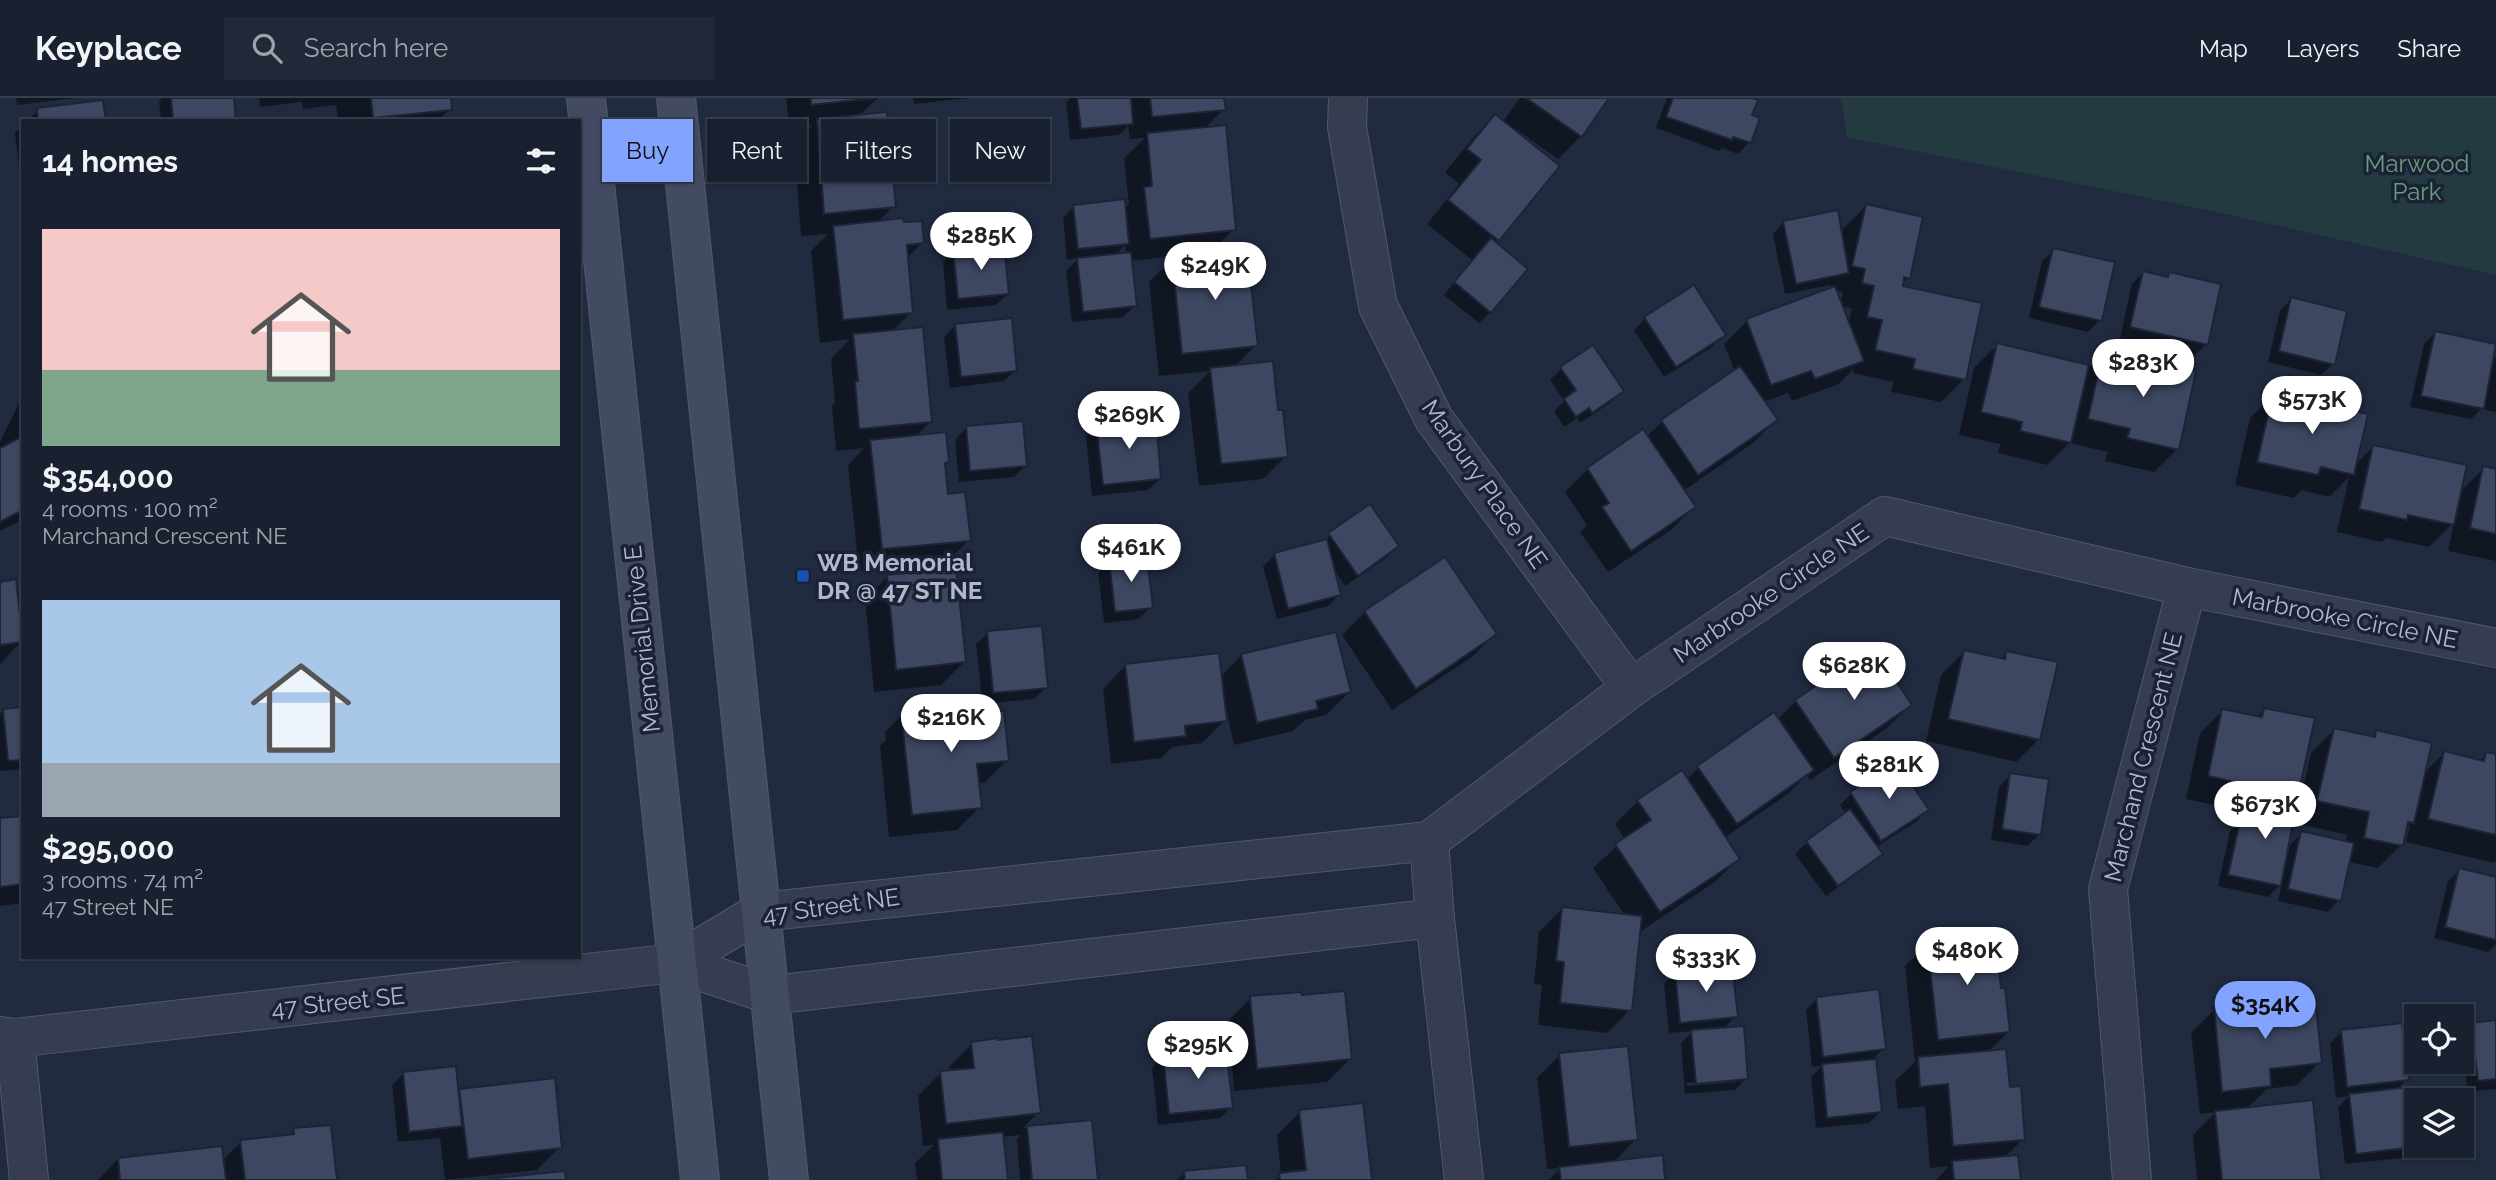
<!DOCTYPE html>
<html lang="en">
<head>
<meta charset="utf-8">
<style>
	body { margin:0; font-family:Raleway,sans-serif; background:#222838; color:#f1f3f6; height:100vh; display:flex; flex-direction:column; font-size:26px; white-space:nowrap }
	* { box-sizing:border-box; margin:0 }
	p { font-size:23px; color:#9fa3ab }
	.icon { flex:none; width:38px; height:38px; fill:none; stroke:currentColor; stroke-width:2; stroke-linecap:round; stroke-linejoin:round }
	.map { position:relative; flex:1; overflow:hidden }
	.details { position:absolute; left:21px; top:21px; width:560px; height:840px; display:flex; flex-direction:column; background:#192030; border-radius:0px; box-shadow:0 2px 5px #0004,0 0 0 2px #373e4c }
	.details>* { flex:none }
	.guide { position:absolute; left:602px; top:21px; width:665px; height:63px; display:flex; gap:14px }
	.controls { position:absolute; left:2404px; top:906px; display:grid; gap:14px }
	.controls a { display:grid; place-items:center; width:70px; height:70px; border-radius:0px; background:#192030; box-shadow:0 2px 5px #0004,0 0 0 2px #373e4c; font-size:35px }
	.price { position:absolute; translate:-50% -60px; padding:0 16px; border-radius:24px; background:#fff; color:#222; font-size:23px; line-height:46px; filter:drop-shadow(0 2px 4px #0008) }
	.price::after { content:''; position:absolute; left:50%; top:42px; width:21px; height:16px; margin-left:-10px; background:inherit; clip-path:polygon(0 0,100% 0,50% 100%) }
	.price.current { background:#82a3ff; color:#111 }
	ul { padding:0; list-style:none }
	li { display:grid; align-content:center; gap:14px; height:371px; padding:0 21px }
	li span { display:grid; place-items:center; height:217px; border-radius:0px; color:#555 }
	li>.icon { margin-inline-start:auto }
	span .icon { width:126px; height:126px; fill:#fffc; stroke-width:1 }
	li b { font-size:30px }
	h2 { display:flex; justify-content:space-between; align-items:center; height:84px; padding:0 21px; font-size:30px }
	.chip { padding:0 24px; border-radius:0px; background:#192030; box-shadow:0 2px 5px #0004,0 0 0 2px #373e4c; font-size:24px; line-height:63px }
	.chip.current { background:#82a3ff; color:#111 }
	header { display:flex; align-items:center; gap:42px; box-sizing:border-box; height:98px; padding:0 35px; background:#192030; border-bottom:2px solid #373e4c }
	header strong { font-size:33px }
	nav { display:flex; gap:38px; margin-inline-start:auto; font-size:24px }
	.search { width:490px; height:63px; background:#222838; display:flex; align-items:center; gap:18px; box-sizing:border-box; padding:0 24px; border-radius:0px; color:#9fa3ab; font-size:26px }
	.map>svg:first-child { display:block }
</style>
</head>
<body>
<header>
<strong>Keyplace</strong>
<div class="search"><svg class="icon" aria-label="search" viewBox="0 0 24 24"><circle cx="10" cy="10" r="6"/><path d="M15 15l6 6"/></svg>Search here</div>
<nav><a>Map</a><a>Layers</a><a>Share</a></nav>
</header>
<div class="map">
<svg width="2496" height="1082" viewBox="0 0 2496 1082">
	<rect width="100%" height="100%" fill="#212b40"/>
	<!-- green -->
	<polygon fill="#233a41" points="1841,0 2496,0 2496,177 2231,117 1847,39"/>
	<!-- shadow -->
	<g fill="#0007" fill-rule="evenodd">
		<polygon points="16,0 76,0 17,7"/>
		<polygon points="162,0 232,0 234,23 161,23 159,3"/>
		<polygon points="259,0 449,0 450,11 438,23 338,23 336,7 303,11 302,4 260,9"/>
		<polygon points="786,0 878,0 859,18 894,108 877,125 922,145 906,161 911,214 892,234 931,323 915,339 947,364 943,367 946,398 969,442 946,465 859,473 848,367 864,350 836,353 832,308 835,305 831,261 850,241 820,245 811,153 828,136 801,138 794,46 813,27 789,29"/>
		<polygon points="913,0 969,0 914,6"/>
		<path d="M1070 0H1223L1224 11 1204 31 1234 131 1207 158 1256 247 1234 269 1276 314 1286 358 1263 381 1199 388 1188 295 1210 273 1159 278 1149 184 1176 158 1130 163 1135 208 1123 219 1072 224 1066 173 1079 160 1067 162 1063 120 1074 108 1124 111 1129 106 1124 60 1145 40 1130 41 1128 28 1119 37 1070 42 1066 5ZM1125 147 1126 157 1115 158Z"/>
		<polygon points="1520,0 1607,0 1581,38 1558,61 1517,32 1516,35 1498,142 1494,145 1490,214 1479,225 1444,197 1472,162 1427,126 1459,86 1445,74 1472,41 1495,18 1503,24"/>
		<polygon points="1667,0 1748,0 1750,18 1749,44 1738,56 1722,50 1719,53 1656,30"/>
		<polygon points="38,12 104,23 27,23"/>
		<polygon points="23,27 23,101 15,35"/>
		<path d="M1866 108 1909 180 1901 187 1964 281 1941 304 1891 294 1894 284 1853 275 1854 270 1839 286 1792 303 1788 295 1763 304 1776 322 1753 345 1683 393 1694 409 1671 432 1608 474 1580 434 1587 427 1565 394 1588 371 1646 339 1662 324 1735 274 1724 246 1747 223 1830 191 1831 187 1785 196 1773 136 1784 124 1841 141 1843 131ZM1835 192 1843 194 1840 207ZM1841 208 1852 210 1848 228Z"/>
		<polygon points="2054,152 2100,222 2088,234 2029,220 2042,163"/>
		<polygon points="954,153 1008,196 996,207 947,212 943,164"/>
		<polygon points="2143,175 2165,180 2170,176 2206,246 2195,257 2120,240 2132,186"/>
		<polygon points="2291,201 2333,266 2321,277 2268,264 2280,213"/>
		<polygon points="1645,221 1724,237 1712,249 1664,279 1634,232"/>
		<polygon points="956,227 1016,272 1004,283 950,290 944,239"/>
		<polygon points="2435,235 2492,262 2496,259 2496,314 2481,311 2471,321 2410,309 2424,246"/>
		<polygon points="1997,247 2090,268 2104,255 2177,351 2154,374 2105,363 2108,354 2069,345 2047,367 1998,355 2000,346 1959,337 1974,270"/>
		<polygon points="1561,271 1622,293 1610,305 1580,325 1577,320 1564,329 1554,313 1564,303 1550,282"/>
		<polygon points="23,297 23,421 0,433 0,344"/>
		<polygon points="2273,297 2354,368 2374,348 2459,395 2484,370 2496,373 2496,463 2448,453 2454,424 2429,449 2387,440 2382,444 2337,434 2349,379 2329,399 2301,392 2294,400 2235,387 2250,320"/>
		<polygon points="1097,327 1160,381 1148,392 1092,398 1086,339"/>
		<polygon points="966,330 1026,367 1014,379 959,384 955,342"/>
		<polygon points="1370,409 1397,448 1386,460 1345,488 1333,470 1339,497 1328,508 1277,521 1263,468 1275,457 1320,445"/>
		<polygon points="1445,461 1495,536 1472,559 1392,612 1342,537 1365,514"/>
		<polygon points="1110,464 1151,509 1139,521 1104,525 1098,475"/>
		<polygon points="888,478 964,564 941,587 874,594 865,501"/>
		<polygon points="0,485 22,543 0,566"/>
		<polygon points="988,535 1046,589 1034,601 979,606 980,617 1007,662 984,685 978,686 980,709 957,732 889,739 880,648 886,642 885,634 908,611 982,603 976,546"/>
		<polygon points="1964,554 1999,562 2007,555 2039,641 2016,664 1926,643 1941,577"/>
		<polygon points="1242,557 1349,594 1326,617 1305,622 1293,633 1234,647 1226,610 1223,611 1225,622 1202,645 1172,649 1161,660 1111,666 1103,591 1126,567 1220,579"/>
		<polygon points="1796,603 1910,607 1887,630 1810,682 1807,677 1789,695 1724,740 1738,761 1715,784 1638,835 1630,912 1607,935 1538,927 1542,887 1534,886 1539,834 1562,811 1625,818 1593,770 1625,741 1615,726 1638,703 1681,675 1686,682 1698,670 1777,622"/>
		<polygon points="23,610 23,671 0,673 0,616 3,612"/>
		<polygon points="2223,612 2256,620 2264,612 2285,756 2288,757 2290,747 2302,735 2345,745 2347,737 2295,725 2311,655 2334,632 2371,640 2377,634 2423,676 2444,655 2479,663 2487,656 2496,658 2496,763 2494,765 2406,744 2410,727 2405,732 2401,747 2378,770 2348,764 2339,802 2328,814 2278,803 2282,785 2268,799 2218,788 2230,733 2241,721 2252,723 2253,715 2186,701 2200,635"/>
		<polygon points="1897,666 1927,712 1916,724 1876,749 1881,756 1869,767 1826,798 1795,756 1807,744 1846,716 1840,707 1851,696"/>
		<polygon points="2011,677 2039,737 2027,748 1991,742 1999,689"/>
		<polygon points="23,719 23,805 0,808 0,722"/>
		<polygon points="2460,772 2496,781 2496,846 2488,854 2434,840 2448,783"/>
		<polygon points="1928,845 1999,892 2008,934 1988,954 2008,991 2023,1041 2004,1060 2019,1082 1936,1082 1949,1068 1930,1070 1925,1008 1898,1011 1895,983 1915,964 1905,868"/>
		<path d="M1675 875 1736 918 1723 931 1746 980 1735 992 1685 996 1681 945 1693 933 1669 935 1664 886ZM1736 980V984L1687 988V985Z"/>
		<polygon points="1251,900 1350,961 1327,984 1234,993 1228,923"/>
		<polygon points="1817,901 1884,950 1871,963 1880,1014 1869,1025 1816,1030 1811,979 1822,968 1812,969 1806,912"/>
		<polygon points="2214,912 2320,964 2297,987 2267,991 2246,1011 2319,1082 2197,1082 2193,1037 2216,1014 2200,1016 2191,935"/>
		<polygon points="2496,924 2496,991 2467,994 2462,936 2472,927"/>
		<polygon points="2341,934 2407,981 2396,992 2413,1048 2402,1060 2345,1066 2338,1009 2349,998 2336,1000 2330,945"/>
		<polygon points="972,946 1039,1014 1023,1030 1091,1024 1096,1082 1020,1082 1017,1041 1021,1037 1002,1039 1006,1082 917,1082 915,1065 934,1047 923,1048 918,998 941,975 950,974 949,969"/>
		<polygon points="1560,957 1636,1041 1613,1065 1664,1082 1549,1082 1561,1070 1547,1071 1537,980"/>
		<polygon points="1164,958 1231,1009 1220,1020 1158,1027 1152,970"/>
		<polygon points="403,976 457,996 460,992 560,1049 537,1072 445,1082 440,1040 398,1044 392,987"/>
		<polygon points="1300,1014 1370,1082 1275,1082 1281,1077 1277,1037"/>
		<polygon points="294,1032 336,1082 98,1082 118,1061 222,1063 241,1044 288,1039"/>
		<polygon points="1185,1074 1246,1082 1177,1082"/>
	</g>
	<!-- building -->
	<g fill="#3d4761" stroke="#1d2437" stroke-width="2">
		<polygon points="171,0 234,0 236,23 173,23"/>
		<polygon points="371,0 451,0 452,12 373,20"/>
		<polygon points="811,0 876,0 811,7"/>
		<polygon points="1077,0 1131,0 1133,26 1081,31"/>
		<polygon points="1150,0 1224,0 1226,12 1152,19"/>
		<polygon points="1526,0 1609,0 1582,39"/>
		<polygon points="1673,0 1753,0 1758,2 1752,17 1760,20 1751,45 1733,39 1732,42 1666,19"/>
		<polygon points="103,2 106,23 38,23 37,10"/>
		<polygon points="887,14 896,109 824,116 817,21"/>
		<polygon points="1495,16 1560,68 1499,143 1448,102 1481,62 1467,51"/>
		<polygon points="1226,27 1236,132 1150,141 1144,89 1152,88 1147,35"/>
		<polygon points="1125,101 1129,146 1078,151 1073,107"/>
		<polygon points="1866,106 1923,119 1910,181 1904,179 1903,188 1982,205 1966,282 1913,271 1915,261 1875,252 1882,222 1867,219 1874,188 1862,185 1865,171 1852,168"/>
		<polygon points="1838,112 1849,175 1796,186 1783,123"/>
		<polygon points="903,120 904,124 922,123 924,145 907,147 913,215 843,222 833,128"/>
		<polygon points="1491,140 1528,171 1491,215 1454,184"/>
		<polygon points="1004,146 1009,196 958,201 953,151"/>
		<polygon points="2053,150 2115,164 2102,223 2039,209"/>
		<polygon points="1247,152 1258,248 1182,256 1172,160"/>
		<polygon points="1131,154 1137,208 1083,214 1077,160"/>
		<polygon points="2143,173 2168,179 2169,174 2221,186 2208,247 2130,229"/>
		<polygon points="1694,187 1726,237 1676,269 1644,219"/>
		<polygon points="1835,188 1864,263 1815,281 1811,273 1771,287 1746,221"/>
		<polygon points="2291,199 2347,213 2335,267 2279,253"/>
		<polygon points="1012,220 1017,273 961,279 955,226"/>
		<polygon points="923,229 932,324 859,331 855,283 858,283 853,236"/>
		<polygon points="2435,233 2496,246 2484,311 2421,298"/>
		<polygon points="1997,245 2089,267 2071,345 2020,333 2022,324 1981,314"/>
		<polygon points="1593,247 1624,293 1592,315 1589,310 1576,319 1564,301 1576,292 1560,269"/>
		<polygon points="2103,253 2196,273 2179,352 2127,340 2130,331 2088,321"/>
		<polygon points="1273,263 1278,312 1283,312 1288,359 1221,366 1210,270"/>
		<polygon points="1740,268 1778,322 1698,377 1661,322"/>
		<polygon points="2273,295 2368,316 2354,377 2321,369 2318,377 2257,364"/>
		<polygon points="1156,320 1161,381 1103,387 1096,326"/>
		<polygon points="1023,323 1027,368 970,373 966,328"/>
		<polygon points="1643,331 1696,409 1631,453 1602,409 1609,405 1587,370"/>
		<polygon points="946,334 949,364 945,365 948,396 965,394 971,443 882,451 870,342"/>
		<polygon points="23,338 23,412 0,424 0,350"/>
		<polygon points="2373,347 2467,367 2454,427 2408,417 2407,422 2359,411"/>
		<polygon points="2483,368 2496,371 2496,436 2470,430"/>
		<polygon points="1370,406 1399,448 1358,478 1328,435"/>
		<polygon points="1327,441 1341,497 1288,511 1274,455"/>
		<polygon points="1147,458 1153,510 1115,514 1109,462"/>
		<polygon points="1445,459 1497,536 1416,591 1364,513"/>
		<polygon points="956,469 966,564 896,572 887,477"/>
		<polygon points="16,481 23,544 0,547 0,484"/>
		<polygon points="1042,528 1048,590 993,595 987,533"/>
		<polygon points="1336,534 1351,594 1316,603 1318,611 1257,625 1241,556"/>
		<polygon points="1873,549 1912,607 1834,660 1795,602"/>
		<polygon points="1964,552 2005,561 2006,553 2058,564 2040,642 1948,621"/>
		<polygon points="1219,555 1227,623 1185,628 1186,638 1134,644 1125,566"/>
		<polygon points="980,602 981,615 1004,613 1009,663 977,666 982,710 912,717 902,623 909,622 907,609"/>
		<polygon points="23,609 23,662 8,663 3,611"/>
		<polygon points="2264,610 2315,620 2298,698 2208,678 2222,611 2262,619"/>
		<polygon points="1774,614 1814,672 1737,726 1697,668"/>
		<polygon points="2334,630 2375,639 2376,632 2432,645 2414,725 2408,724 2403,748 2364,740 2369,714 2317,703"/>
		<polygon points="2444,653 2484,663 2486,654 2496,656 2496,737 2428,721"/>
		<polygon points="1897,664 1929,712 1881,743 1850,694"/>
		<polygon points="1682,672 1740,761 1660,814 1615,746 1651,722 1637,702"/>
		<polygon points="2010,675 2049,681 2041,737 2002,731"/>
		<polygon points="2267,691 2298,698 2281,788 2228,777 2241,719 2260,723"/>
		<polygon points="1850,711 1883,756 1838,788 1806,743"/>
		<polygon points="23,718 23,786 0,789 0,720"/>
		<polygon points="2301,733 2354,745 2341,803 2288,791"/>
		<polygon points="2459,770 2496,779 2496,842 2445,829"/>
		<polygon points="1562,809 1642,818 1632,913 1560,905 1564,864 1556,863"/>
		<polygon points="1995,835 2001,890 2005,890 2010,934 1938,942 1927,843"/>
		<polygon points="1732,867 1738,919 1680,925 1675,873"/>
		<polygon points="1879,891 1886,951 1823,959 1816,899"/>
		<polygon points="1345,893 1352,961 1257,971 1250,898 1301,894 1302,897"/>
		<polygon points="2315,899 2322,965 2270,971 2271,988 2222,994 2214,910"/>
		<polygon points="2496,922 2496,981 2478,983 2471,925"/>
		<polygon points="2402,925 2409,982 2347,989 2341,932"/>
		<polygon points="1744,928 1748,981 1696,986 1691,932"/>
		<polygon points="1032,938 1041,1015 946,1026 940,973 974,970 971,944 998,940 998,942"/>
		<polygon points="1628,948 1638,1042 1569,1049 1559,955"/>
		<polygon points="1226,949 1233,1010 1169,1016 1163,956"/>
		<polygon points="2006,951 2010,989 2021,988 2025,1042 1953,1048 1948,986 1920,989 1918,959"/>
		<polygon points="1876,961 1882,1014 1827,1020 1822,966"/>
		<polygon points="456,968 462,1028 409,1034 403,974"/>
		<polygon points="555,980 562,1050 468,1061 459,991"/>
		<polygon points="2408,989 2415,1049 2356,1056 2349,996"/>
		<polygon points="2313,1002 2321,1082 2222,1082 2215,1013"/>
		<polygon points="1363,1005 1372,1082 1280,1082 1279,1075 1306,1072 1299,1012"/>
		<polygon points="1092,1022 1098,1082 1032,1082 1027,1028"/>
		<polygon points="331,1027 337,1082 245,1082 240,1042 294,1036 293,1030"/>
		<polygon points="1003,1034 1008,1082 942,1082 938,1041"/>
		<polygon points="222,1048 226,1082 120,1082 118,1060"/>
		<polygon points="1663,1057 1665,1082 1561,1082 1559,1069"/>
		<polygon points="2018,1057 2021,1082 1954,1082 1952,1063"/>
		<polygon points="1246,1067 1248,1082 1185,1082 1184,1073"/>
		<polygon points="565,1073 566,1082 496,1082 496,1080"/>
	</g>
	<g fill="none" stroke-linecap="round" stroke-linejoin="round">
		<!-- street casing -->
		<g stroke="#51586b" stroke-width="40">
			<g id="street">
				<polyline points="1348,0 1347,29 1378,208 1434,321 1631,590"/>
				<polyline points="675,865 772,897 1435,820"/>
				<polyline points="0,938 15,940 675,865 760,814 1429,743"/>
				<polyline points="15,940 29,1082"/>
				<polyline points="1464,1082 1435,820 1429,743 1631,590 1885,418 2187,489 2496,550"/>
				<polyline points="2132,1082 2108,791 2187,489"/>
			</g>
		</g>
		<!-- secondary casing -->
		<g stroke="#51586b" stroke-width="40">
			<g id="secondary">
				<polyline points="586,0 700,1082"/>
				<polyline points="676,0 789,1082"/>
			</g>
		</g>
		<!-- street -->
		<use href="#street" stroke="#363d50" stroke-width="38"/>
		<!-- secondary -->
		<use href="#secondary" stroke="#434b63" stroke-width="38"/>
	</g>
	<!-- markers -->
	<rect fill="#1a4fb4" stroke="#1b2235" stroke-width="2.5" x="796" y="471" width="14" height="14" rx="3.5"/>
	<g text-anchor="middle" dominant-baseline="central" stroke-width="7" stroke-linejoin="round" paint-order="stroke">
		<!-- park labels -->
		<g font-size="24" fill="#669e7a" stroke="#1b2235">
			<text x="2417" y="65">Marwood<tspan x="2417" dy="28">Park</tspan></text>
		</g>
		<!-- street labels -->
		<g font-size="24" fill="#b2b8cb" stroke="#1b2235">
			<text transform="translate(1485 386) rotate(55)">Marbury Place NE</text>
			<text transform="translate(1771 495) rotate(-34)">Marbrooke Circle NE</text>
			<text transform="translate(2345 520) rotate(11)">Marbrooke Circle NE</text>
			<text transform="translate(642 541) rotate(-96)">Memorial Drive E</text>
			<text transform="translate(2143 659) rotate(-76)">Marchand Crescent NE</text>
			<text transform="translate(831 808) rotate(-8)">47 Street NE</text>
			<text transform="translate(338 904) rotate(-6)">47 Street SE</text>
		</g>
		<!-- poi labels -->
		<g font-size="24" font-weight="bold" fill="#b2b8cb" stroke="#1b2235" text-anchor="start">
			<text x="817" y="464">WB Memorial<tspan x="817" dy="28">DR @ 47 ST NE</tspan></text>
		</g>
	</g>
</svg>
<div class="controls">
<a><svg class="icon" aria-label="locate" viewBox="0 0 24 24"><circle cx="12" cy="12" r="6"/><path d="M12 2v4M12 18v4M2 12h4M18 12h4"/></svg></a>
<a><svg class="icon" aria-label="layers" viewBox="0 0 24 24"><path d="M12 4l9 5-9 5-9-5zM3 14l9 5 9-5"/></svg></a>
</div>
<b class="price" style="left:981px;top:174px">$285K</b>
<b class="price" style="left:1215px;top:204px">$249K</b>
<b class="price" style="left:2143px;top:301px">$283K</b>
<b class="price" style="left:2312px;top:338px">$573K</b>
<b class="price" style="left:1129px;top:353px">$269K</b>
<b class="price" style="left:1131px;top:486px">$461K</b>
<b class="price" style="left:1854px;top:604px">$628K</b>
<b class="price" style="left:951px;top:656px">$216K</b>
<b class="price" style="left:1889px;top:703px">$281K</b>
<b class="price" style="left:2265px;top:743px">$673K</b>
<b class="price" style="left:1967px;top:889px">$480K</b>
<b class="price" style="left:1706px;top:896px">$333K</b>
<b class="price current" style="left:2265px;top:943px">$354K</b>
<b class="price" style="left:1198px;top:983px">$295K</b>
<div class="guide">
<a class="chip current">Buy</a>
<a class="chip">Rent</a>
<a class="chip">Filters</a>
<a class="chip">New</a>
</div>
<section class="details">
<h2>14 homes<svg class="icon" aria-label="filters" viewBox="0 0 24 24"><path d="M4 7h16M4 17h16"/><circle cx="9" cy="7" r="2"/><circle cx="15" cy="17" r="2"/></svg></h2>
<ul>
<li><span style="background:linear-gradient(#f6c9c9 65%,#7fa58c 0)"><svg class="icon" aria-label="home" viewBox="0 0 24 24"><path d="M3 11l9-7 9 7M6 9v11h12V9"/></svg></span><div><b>$354,000</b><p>4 rooms · 100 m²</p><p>Marchand Crescent NE</p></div></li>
<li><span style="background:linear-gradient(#a9c7e8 75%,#9aa5b1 0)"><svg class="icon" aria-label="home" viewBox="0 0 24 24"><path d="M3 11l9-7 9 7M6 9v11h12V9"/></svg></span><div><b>$295,000</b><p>3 rooms · 74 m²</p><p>47 Street NE</p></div></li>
</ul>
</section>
</div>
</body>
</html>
